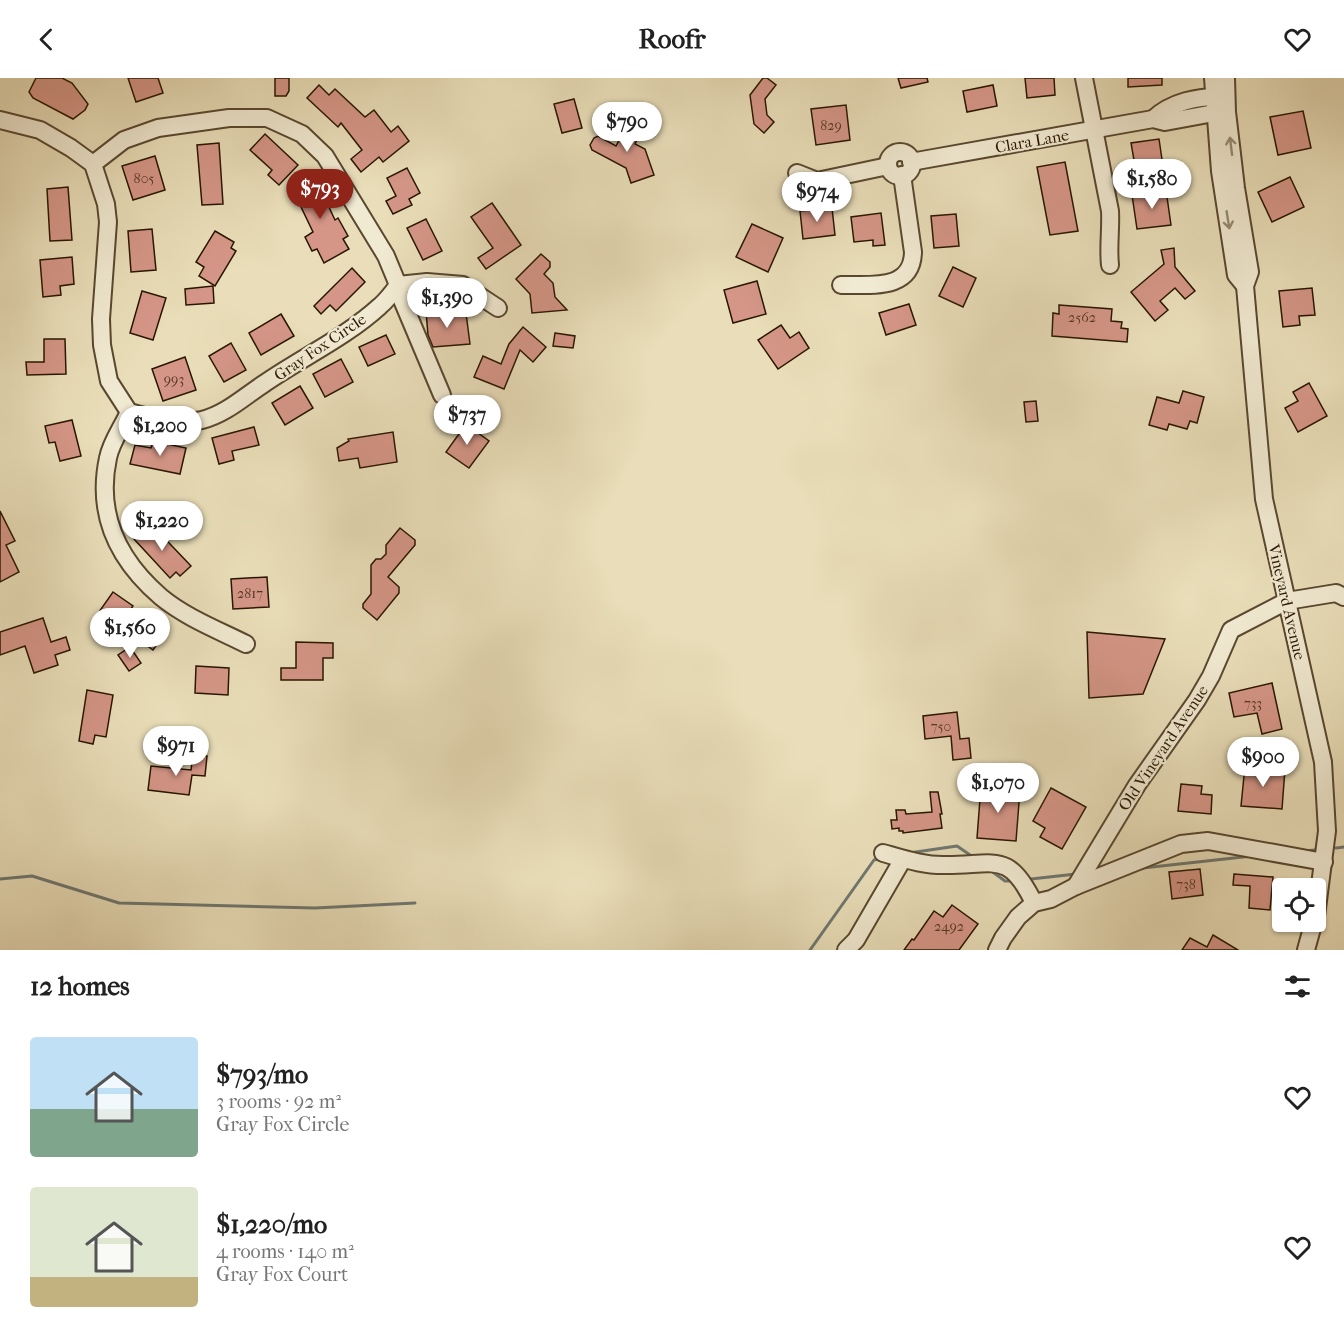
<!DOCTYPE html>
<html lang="en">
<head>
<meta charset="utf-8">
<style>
	body { margin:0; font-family:"IM FELL French Canon",serif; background:#f2f2f2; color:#222; height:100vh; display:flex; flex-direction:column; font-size:22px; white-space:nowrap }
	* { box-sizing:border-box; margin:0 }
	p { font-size:20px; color:#767676 }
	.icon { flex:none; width:33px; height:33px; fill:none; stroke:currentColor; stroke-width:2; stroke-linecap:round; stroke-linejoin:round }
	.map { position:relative; height:872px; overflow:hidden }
	.details { display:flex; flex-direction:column; background:#fff; flex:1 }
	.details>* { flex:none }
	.controls { position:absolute; left:1272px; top:800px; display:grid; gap:12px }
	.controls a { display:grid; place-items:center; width:54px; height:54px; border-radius:6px; background:#fff; box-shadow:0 2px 4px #0004; font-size:30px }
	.price { position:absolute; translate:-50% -51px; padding:0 14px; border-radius:21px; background:#fff; color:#222; font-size:20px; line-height:39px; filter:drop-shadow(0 2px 3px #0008) }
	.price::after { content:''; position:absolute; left:50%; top:36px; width:18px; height:14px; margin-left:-9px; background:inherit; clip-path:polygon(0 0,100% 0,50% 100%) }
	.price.selected { background:#8f2418; color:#fff }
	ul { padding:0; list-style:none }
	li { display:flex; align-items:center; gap:18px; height:150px; padding:0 30px }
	li span { display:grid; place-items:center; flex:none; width:168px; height:120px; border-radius:6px; color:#555 }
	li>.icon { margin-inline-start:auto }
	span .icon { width:72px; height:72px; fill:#fffc; stroke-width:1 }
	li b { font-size:26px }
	h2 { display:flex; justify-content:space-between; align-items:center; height:72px; padding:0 30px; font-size:26px }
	header { display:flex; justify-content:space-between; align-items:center; height:78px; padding:0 30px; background:#fff; font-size:27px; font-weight:800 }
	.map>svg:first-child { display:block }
</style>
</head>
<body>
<header><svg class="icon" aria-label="back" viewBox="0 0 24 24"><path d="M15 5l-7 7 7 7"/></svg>Roofr<svg class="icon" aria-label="heart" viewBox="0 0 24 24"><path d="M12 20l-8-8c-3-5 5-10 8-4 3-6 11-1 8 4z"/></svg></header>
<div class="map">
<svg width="1344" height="872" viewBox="0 0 1344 872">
	<rect width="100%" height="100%" fill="#e9deb9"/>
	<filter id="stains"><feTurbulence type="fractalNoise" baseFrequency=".00333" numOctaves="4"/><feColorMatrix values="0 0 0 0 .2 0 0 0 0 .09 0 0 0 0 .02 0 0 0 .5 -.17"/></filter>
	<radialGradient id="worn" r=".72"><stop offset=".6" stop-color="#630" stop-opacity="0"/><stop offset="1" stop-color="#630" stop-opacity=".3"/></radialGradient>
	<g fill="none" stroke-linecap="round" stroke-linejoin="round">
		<!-- stream -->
		<g stroke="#6f7871" stroke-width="3">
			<polyline points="1336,770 1344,769"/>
			<polyline points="1304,773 1315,772"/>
			<polyline points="909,775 957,768 973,779"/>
			<polyline points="1143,790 1252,778"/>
			<polyline points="990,792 1005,803 1011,803"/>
			<polyline points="0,801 32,798 119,825 315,830 415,825"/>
			<polyline points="1031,801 1076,796"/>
			<polyline points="810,872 874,782 882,780"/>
		</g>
	</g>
	<!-- building -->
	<g fill="#d59687" stroke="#291601" stroke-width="1.5">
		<polygon points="36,0 62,0 72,5 88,26 85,32 73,41 33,20 29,14"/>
		<polygon points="128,0 158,0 163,15 136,24"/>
		<polygon points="275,0 289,0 289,13 286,18 275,18"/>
		<polygon points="763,0 767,0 776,7 765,21 767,37 774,44 764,55 754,46 750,17"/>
		<polygon points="898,0 927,0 928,4 901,10"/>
		<polygon points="1025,0 1054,0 1055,17 1027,20"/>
		<polygon points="1128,0 1162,0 1162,7 1128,9"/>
		<polygon points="319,7 329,17 335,11 365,39 374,32 391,54 398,48 409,63 383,84 379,79 361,94 351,81 362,72 341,45 338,49 307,20"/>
		<polygon points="993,7 997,28 967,34 963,13"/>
		<polygon points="574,21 582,50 562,55 554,26"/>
		<polygon points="846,27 850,62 816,67 811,31"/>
		<polygon points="1303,33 1311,70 1278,77 1270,39"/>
		<polygon points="633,43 640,47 642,52 635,66 645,71 654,97 631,105 626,90 592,72 590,67 594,60 598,58 616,68 628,45"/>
		<polygon points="265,56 298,87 279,107 268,97 272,92 250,72"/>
		<polygon points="1159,61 1164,95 1129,100 1127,83 1134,82 1131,65"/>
		<polygon points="219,65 223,126 202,127 197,67"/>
		<polygon points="155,78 165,112 133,122 122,88"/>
		<polygon points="1065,84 1078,153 1050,157 1037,89"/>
		<polygon points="407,90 420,115 409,121 412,127 393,136 386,123 396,118 387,100"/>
		<polygon points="313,95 335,142 338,140 348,158 343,161 349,171 324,185 317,171 312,173 305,159 313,154 290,106"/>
		<polygon points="1290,99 1304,129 1272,144 1258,114"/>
		<polygon points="68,109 72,162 50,163 47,111"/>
		<polygon points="1166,112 1171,147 1137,151 1132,117"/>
		<polygon points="492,125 521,167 486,191 478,180 493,170 471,139"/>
		<polygon points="832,130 835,157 803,161 800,133"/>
		<polygon points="881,135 885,167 873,168 873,162 854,164 851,139"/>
		<polygon points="956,136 959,168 934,170 931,138"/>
		<polygon points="426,141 442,173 423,182 407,150"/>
		<polygon points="752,146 783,160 768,194 736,179"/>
		<polygon points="152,151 156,192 131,194 128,153"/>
		<polygon points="215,153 234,164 231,170 236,173 215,208 199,198 204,189 196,184"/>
		<polygon points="1174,170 1175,189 1195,213 1185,221 1175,210 1160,223 1168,232 1155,243 1131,214 1164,186 1161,172"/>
		<polygon points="541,176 550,184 550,189 544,196 553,205 555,219 567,232 532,235 530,216 516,201"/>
		<polygon points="72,179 74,206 60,208 61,217 43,219 40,182"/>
		<polygon points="953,189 976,200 963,229 939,218"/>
		<polygon points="352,190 365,204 336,233 330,227 321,236 314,228"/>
		<polygon points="757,203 766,236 733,245 724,212"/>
		<polygon points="213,208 214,225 186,227 185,211"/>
		<polygon points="1312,210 1315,237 1299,238 1300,247 1283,249 1279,213"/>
		<polygon points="142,213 166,220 153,262 130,255"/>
		<polygon points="909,226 916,247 886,257 879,235"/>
		<polygon points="1059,227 1112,231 1111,243 1122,244 1121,250 1128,251 1127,264 1052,258 1053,235 1059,236"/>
		<polygon points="448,231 449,237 466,235 470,266 433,269 428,257 426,233"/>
		<polygon points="281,236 294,258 261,277 249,255"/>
		<polygon points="781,247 790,260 799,254 809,270 778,291 758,262"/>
		<polygon points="523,249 546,269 533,284 520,272 504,311 474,299 483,278 501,286 509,266"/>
		<polygon points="555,255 575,258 573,270 553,268"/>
		<polygon points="386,257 395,276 368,288 359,269"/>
		<polygon points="44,261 65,261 66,296 27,297 26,284 44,284"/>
		<polygon points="231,265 246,292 224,304 209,278"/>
		<polygon points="185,279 196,312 163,323 152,291"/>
		<polygon points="341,281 353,304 325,319 313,296"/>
		<polygon points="1309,305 1327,338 1298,354 1285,330 1298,323 1293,314"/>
		<polygon points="300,308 313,330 285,347 272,325"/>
		<polygon points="1183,313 1204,319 1197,345 1190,343 1187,351 1169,346 1167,352 1149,347 1157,319 1179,325"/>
		<polygon points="1036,323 1038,343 1026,344 1024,324"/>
		<polygon points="72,342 81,378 60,383 55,364 49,365 45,348"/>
		<polygon points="466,346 489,363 469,390 446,374"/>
		<polygon points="254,349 259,367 232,373 234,382 219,386 212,360"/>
		<polygon points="393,354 397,384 360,390 358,380 339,383 337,370 349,363 348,361"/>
		<polygon points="153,363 186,370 180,396 130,386 135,367 151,370"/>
		<polygon points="0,433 15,463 6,467 19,494 0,504"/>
		<polygon points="151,446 191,488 180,498 176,494 170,500 134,461"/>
		<polygon points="400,450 415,462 415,467 388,499 399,509 399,515 377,542 363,530 363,526 371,516 371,487 376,481 381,481 386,476 386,467"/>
		<polygon points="267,499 269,529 233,531 231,501"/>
		<polygon points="113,514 133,528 128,535 163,558 153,572 114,544 115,546 110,552 94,541"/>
		<polygon points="43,540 51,564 66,559 70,572 55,577 58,587 34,595 25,568 0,577 0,554"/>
		<polygon points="1087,554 1165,561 1143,616 1089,620"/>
		<polygon points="296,564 333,565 333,580 323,580 323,602 281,602 281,590 296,590"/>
		<polygon points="130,569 141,585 129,593 118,577"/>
		<polygon points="196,588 229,590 228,617 195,615"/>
		<polygon points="1272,605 1282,651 1262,656 1257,635 1234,639 1229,615"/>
		<polygon points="87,612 113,617 106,659 95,657 93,666 79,663"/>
		<polygon points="957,634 960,661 969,660 971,680 953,682 951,658 925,661 923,638"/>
		<polygon points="193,677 207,678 205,698 192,697 189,717 148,712 151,688 191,692"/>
		<polygon points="1245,688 1285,691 1282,731 1241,728"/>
		<polygon points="1181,706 1202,708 1201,716 1212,717 1211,736 1178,733"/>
		<polygon points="981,708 1020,712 1016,763 977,760"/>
		<polygon points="1051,710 1086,729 1062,771 1040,759 1045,750 1033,743"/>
		<polygon points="930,714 938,714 942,736 940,736 942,750 903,755 903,753 899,753 899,750 892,751 891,742 897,742 896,732 905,732 906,736 932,734"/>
		<polygon points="1200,791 1203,817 1172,821 1169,794"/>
		<polygon points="1234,796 1273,799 1270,832 1249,830 1250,808 1233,807"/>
		<polygon points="952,827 978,846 959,872 904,872 912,861 914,862 934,833 943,839"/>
		<polygon points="1213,857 1238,872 1182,872 1190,860 1207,869"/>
	</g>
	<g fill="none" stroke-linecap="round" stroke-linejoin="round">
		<!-- minor casing -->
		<g stroke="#59482f" stroke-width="20">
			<g id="minor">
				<path d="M1084 0 1110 133C1111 151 1108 169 1110 187"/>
				<polyline points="1213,0 1220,93 1236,197 1245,208"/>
				<polyline points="1226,0 1227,34 1236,110 1250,194 1245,208 1264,421 1323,684 1327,753 1316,838"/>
				<path d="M1153 41C1171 24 1198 18 1222 19"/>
				<path d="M0 42 40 52 71 70 93 86 106 126 108 144 101 241 102 267 109 303 129 334C153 340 178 348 202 342 226 336 245 318 265 305 303 279 346 259 380 228 387 222 393 214 398 207L386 178 325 78 302 56 267 40H229L158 50 124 62 93 86"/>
				<circle cx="900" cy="86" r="12"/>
				<polyline points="911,84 1153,41 1165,44 1214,35 1226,19"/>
				<polyline points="797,95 817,103 888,88"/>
				<path d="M841 207C869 206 912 214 913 174L902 97"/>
				<polyline points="442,317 402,222 398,207 427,204 463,207 498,230"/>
				<path d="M129 334C123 348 111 364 108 380 96 436 118 482 161 519 185 539 218 552 246 566"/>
				<path d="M883 775C904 781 925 788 947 787 996 787 1009 773 1034 825"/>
				<polyline points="1076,808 1137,707 1197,622 1211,598 1231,552 1287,523 1336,515 1344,519"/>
				<polyline points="846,872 856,862 903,781"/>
				<polyline points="997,872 1003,860 1018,839 1034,825 1051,821 1076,808 1181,766 1208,763 1324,784"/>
				<polyline points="1306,872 1314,843"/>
			</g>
		</g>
		<!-- minor -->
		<use href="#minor" stroke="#f1ead2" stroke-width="16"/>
	</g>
	<!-- one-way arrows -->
	<defs><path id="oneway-shaft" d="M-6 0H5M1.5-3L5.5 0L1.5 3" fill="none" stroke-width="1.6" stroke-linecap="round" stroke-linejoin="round" transform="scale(1.5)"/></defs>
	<g stroke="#978b74">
		<use href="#oneway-shaft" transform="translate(1231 68) rotate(-97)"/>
		<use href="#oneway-shaft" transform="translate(1228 142) rotate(81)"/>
	</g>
	<g text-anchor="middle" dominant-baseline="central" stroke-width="4.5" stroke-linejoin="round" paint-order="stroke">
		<!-- number labels -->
		<g font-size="14" fill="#543622">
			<text x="831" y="47">829</text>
			<text x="144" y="100">805</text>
			<text x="1082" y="239">2562</text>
			<text x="174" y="301">993</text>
			<text x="250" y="515">2817</text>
			<text x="1253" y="625">733</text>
			<text x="941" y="648">750</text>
			<text x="1186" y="806">738</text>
			<text x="949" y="848">2492</text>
		</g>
		<!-- street labels -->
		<g font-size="16" fill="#291601" stroke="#f1ead2">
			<text transform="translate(1032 63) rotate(-10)">Clara Lane</text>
			<text transform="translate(320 269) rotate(-34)">Gray Fox Circle</text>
			<text transform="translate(1287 524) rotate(77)">Vineyard Avenue</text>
			<text transform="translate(1163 670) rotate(-56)">Old Vineyard Avenue</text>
		</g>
	</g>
	<rect width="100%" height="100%" filter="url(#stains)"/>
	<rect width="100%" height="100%" fill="url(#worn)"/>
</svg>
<div class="controls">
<a><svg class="icon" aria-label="locate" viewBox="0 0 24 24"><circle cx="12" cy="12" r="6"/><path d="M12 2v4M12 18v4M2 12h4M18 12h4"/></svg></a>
</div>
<b class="price" style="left:627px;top:75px">$790</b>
<b class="price" style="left:1152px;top:132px">$1,580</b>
<b class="price selected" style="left:320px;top:142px">$793</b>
<b class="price" style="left:817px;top:145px">$974</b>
<b class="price" style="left:447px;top:251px">$1,390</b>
<b class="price" style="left:467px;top:368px">$737</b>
<b class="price" style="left:160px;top:379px">$1,200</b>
<b class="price" style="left:162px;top:474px">$1,220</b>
<b class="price" style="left:130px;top:581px">$1,560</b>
<b class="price" style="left:176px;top:699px">$971</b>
<b class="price" style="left:1263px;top:710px">$900</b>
<b class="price" style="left:998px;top:736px">$1,070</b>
</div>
<section class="details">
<h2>12 homes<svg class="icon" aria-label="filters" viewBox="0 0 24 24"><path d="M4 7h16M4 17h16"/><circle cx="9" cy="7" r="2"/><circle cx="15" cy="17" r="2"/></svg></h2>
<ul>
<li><span style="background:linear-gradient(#bfe0f5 60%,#7fa58c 0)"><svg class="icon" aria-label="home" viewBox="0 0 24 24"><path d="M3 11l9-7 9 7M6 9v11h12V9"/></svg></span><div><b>$793/mo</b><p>3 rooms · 92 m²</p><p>Gray Fox Circle</p></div><svg class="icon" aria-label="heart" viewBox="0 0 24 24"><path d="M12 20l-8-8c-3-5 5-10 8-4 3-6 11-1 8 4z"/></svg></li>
<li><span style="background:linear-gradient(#dfe7d0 75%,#c2b280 0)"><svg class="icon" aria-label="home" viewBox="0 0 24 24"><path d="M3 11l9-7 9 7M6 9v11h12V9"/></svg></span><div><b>$1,220/mo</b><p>4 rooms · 140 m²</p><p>Gray Fox Court</p></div><svg class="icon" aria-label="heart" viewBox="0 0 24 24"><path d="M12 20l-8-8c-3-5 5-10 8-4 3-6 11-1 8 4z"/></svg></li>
</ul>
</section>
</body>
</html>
